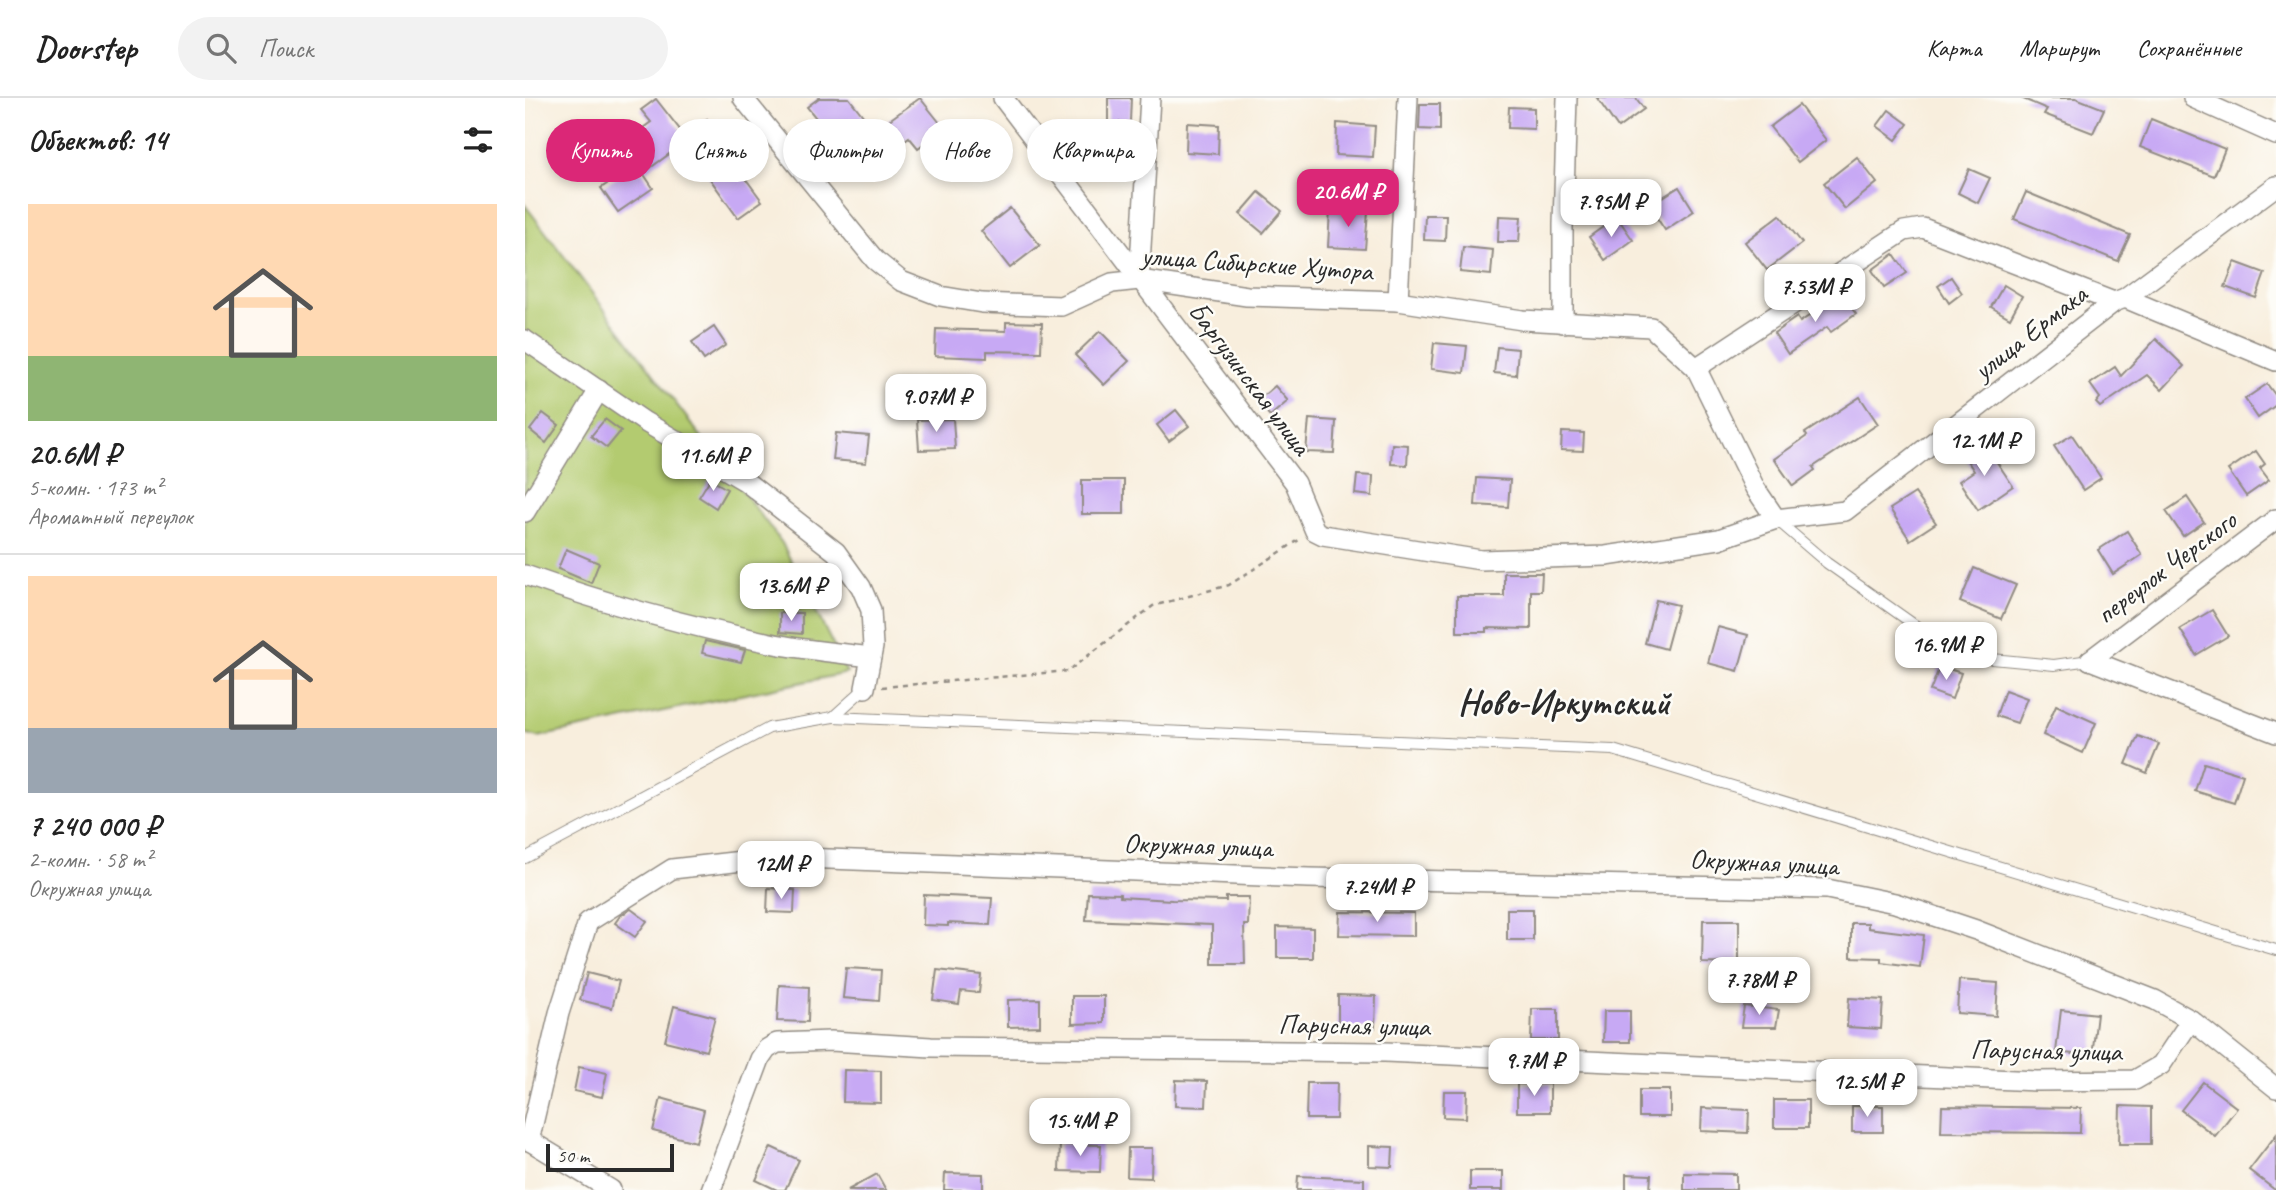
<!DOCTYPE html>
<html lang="ru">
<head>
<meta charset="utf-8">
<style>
	body { margin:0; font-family:Caveat,sans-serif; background:#f2f2f2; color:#222; height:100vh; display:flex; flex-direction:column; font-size:26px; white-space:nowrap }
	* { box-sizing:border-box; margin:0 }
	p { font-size:23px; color:#767676 }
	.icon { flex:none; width:38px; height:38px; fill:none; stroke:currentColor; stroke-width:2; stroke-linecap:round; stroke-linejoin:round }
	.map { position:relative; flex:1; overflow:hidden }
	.details { display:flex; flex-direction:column; background:#fff; width:525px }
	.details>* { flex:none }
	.guide { position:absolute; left:21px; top:21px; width:665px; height:63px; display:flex; gap:14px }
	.scale { position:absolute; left:21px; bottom:18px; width:128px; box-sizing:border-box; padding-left:7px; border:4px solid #2b2b2b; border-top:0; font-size:19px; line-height:24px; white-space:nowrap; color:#2b2b2b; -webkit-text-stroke:5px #fdfcf7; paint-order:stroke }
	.price { position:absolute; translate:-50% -60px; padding:0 16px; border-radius:14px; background:#fff; color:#222; font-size:23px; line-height:46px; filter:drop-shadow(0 2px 4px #0008) }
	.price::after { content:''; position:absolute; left:50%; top:42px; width:21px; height:16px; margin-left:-10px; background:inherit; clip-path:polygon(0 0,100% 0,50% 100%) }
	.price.selected { background:#db2777; color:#fff }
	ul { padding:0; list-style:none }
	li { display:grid; align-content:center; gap:14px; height:371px; padding:0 28px }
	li+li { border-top:2px solid #e0e0e0 }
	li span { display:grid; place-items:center; height:217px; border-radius:0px; color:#555 }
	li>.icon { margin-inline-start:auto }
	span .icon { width:126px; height:126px; fill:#fffc; stroke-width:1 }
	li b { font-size:30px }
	h2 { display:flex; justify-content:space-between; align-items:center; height:84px; padding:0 28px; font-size:30px }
	.pill { padding:0 24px; border-radius:32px; background:#fff; box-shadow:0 4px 10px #0003; font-size:24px; line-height:63px }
	.pill.selected { background:#db2777; color:#fff }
	header { display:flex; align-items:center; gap:42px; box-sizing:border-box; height:98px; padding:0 35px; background:#fff; border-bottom:2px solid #e0e0e0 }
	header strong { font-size:33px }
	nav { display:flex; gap:38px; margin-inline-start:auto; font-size:24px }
	.search { width:490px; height:63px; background:#f2f2f2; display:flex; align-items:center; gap:18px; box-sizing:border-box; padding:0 24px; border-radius:38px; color:#767676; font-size:26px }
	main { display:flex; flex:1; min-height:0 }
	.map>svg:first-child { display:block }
</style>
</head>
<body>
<header>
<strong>Doorstep</strong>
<div class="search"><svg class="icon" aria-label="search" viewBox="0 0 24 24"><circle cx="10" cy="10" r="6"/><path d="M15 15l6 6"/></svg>Поиск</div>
<nav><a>Карта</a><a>Маршрут</a><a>Сохранённые</a></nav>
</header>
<main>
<section class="details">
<h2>Объектов: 14<svg class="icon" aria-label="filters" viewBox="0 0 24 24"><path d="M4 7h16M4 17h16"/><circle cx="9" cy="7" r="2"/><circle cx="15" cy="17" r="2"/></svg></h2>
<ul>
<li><span style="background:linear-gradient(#ffd9b3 70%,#8fb573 0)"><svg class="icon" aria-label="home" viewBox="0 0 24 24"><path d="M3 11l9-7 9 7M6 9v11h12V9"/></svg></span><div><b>20.6M ₽</b><p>5-комн. · 173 m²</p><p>Ароматный переулок</p></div></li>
<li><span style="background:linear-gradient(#ffd9b3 70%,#9aa5b1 0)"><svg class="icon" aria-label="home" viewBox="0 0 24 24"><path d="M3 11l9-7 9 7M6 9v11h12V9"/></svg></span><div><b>7 240 000 ₽</b><p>2-комн. · 58 m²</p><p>Окружная улица</p></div></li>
</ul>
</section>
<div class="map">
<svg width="1751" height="1092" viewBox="0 0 1751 1092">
	<rect width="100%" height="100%" fill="#fdfcf7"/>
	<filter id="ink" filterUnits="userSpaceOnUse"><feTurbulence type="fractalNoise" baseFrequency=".0143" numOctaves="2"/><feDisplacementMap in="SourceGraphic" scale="14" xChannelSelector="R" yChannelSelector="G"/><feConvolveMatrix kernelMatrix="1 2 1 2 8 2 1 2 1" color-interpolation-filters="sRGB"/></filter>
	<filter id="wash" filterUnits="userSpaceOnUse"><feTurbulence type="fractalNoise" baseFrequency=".00686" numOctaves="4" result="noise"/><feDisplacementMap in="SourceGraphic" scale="28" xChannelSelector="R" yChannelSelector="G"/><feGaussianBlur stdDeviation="1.57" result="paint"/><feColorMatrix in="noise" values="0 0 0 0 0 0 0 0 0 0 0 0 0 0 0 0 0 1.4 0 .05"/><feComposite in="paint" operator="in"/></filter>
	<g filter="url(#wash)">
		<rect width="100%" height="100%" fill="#f8eedd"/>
		<!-- green -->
		<polygon fill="#b3cb70" stroke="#6f7b4e" stroke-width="2" points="0,107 257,445 322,575 13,639 0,635"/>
		<g id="blocks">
			<!-- building -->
			<g fill="#c7a9f4">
				<polygon points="294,0 324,0 346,28 349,26 353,30 395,0 419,30 393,50 384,39 338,74 310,38 307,40 282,9"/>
				<polygon points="583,0 606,0 605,24 583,24"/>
				<polygon points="1072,0 1111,0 1119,11 1093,30"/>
				<polygon points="1496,0 1551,0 1579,11 1568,35 1519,16 1522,11"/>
				<polygon points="131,1 160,38 182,21 193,35 185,42 202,65 207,62 237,103 213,120 183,78 187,76 162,43 121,73 99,44 126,24 116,12"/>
				<polygon points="895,6 915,6 915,32 894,31"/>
				<polygon points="1274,7 1301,42 1273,64 1245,29"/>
				<polygon points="984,9 1009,10 1009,31 983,30"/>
				<polygon points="1364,12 1383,26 1371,42 1352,28"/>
				<polygon points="1626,21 1700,51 1689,78 1615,49"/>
				<polygon points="662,25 694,27 693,56 661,54"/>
				<polygon points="812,25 850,28 848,59 811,57"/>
				<polygon points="1332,59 1352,85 1320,111 1299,85"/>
				<polygon points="112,66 128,90 93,114 76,90"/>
				<polygon points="1444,71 1465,80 1453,105 1433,95"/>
				<polygon points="1154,89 1169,113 1140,132 1124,108"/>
				<polygon points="734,94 757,113 738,135 715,116"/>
				<polygon points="1501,94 1605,137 1593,163 1489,121"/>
				<polygon points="485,110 515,147 485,170 456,133"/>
				<polygon points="805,111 843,113 840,151 803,149"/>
				<polygon points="900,117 921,117 920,143 899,142"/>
				<polygon points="1255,117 1277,145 1242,172 1220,144"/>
				<polygon points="974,118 996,119 994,144 973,144"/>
				<polygon points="1092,119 1108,142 1080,162 1064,139"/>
				<polygon points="938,149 968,152 966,177 935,174"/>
				<polygon points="1369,156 1382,175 1359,190 1347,172"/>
				<polygon points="1710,164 1740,175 1731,200 1700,189"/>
				<polygon points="1426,179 1437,195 1424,205 1413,188"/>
				<polygon points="1479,187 1497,198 1485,220 1466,209"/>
				<polygon points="1316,196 1331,216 1306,234 1302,229 1263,256 1249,235 1272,219 1275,224"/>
				<polygon points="481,224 517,225 516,254 462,253 462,260 410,258 411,231 481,233"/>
				<polygon points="189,229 201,247 179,262 167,244"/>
				<polygon points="575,233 604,263 579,287 550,257"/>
				<polygon points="1631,241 1659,268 1637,292 1622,277 1575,309 1571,305 1575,300 1565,286 1590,269 1596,278"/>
				<polygon points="909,245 942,248 939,275 906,271"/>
				<polygon points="972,249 993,251 991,277 969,275"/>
				<polygon points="1742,286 1751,298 1751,307 1733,320 1720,301"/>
				<polygon points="750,288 763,303 745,318 732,303"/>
				<polygon points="1335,299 1353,326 1288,369 1290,372 1268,388 1249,361 1282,338 1280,335"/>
				<polygon points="651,312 664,328 644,343 632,327"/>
				<polygon points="18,315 34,327 21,345 5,332"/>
				<polygon points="80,321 96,333 82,350 66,338"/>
				<polygon points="428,321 430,351 394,352 392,322"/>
				<polygon points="784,321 811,323 809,355 781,354"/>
				<polygon points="1037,334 1059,335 1058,353 1036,352"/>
				<polygon points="311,335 344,338 341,365 308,362"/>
				<polygon points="1547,337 1576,380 1558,392 1529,348"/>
				<polygon points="1459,345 1488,388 1453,412 1434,383 1449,373 1439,358"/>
				<polygon points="867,346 883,347 882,367 866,366"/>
				<polygon points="1731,353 1740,366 1735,370 1744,382 1721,398 1703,372"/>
				<polygon points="832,377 848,378 847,398 830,396"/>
				<polygon points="952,380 985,382 983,409 950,407"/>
				<polygon points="185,381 202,391 191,410 174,399"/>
				<rect x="557" y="382" width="42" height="34"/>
				<polygon points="1390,395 1411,425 1385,442 1365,411"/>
				<polygon points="1662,399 1679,424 1658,438 1641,413"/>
				<polygon points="1602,433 1617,457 1588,476 1573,452"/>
				<polygon points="41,451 74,465 66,485 33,471"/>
				<polygon points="1449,470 1491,487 1476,521 1435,504"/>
				<polygon points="979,475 1017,475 1016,493 1006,493 1006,531 961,530 961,534 932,534 932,498 979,498"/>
				<polygon points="1131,502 1153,507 1141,551 1120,545"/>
				<polygon points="1687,512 1703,538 1671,557 1655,531"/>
				<polygon points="255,515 277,515 277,536 255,534"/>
				<polygon points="1193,529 1223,537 1213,573 1183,565"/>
				<polygon points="180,543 220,552 216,564 177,555"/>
				<polygon points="1415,568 1436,575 1427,601 1405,593"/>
				<polygon points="1480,592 1502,600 1492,625 1471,618"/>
				<polygon points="1531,607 1571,625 1558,655 1518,637"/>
				<polygon points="1613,638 1634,646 1622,675 1601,666"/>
				<polygon points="1679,665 1718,677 1709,705 1670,693"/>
				<polygon points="243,790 270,792 269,815 242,814"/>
				<polygon points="563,795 595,796 595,799 647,802 701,803 701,799 724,799 723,827 719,827 720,866 687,866 687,827 561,822"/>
				<polygon points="399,797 467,800 465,827 423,825 423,828 398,827"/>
				<polygon points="106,811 122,823 110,839 90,825 95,818"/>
				<rect x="982" y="811" width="26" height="31"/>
				<polygon points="815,814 889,815 889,838 814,837"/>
				<polygon points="1178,822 1214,822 1214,866 1177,865"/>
				<polygon points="1326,825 1343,825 1343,830 1399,837 1395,869 1356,864 1356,860 1326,859"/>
				<polygon points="752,829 788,830 788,860 752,860"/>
				<polygon points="321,870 356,872 354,903 318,900"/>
				<polygon points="412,872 456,877 454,895 436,893 434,906 408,902"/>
				<polygon points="62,875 94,883 87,910 55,902"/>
				<polygon points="1434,882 1473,885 1471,918 1432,915"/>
				<polygon points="254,887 284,889 283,924 252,923"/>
				<polygon points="813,897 851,898 850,930 813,929"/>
				<polygon points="547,898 579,898 579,925 547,926"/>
				<polygon points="1324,900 1358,902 1356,931 1322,929"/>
				<polygon points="515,901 515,928 483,929 483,902"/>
				<polygon points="149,908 190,919 181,953 140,943"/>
				<polygon points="1219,908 1254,912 1251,929 1216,929"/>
				<polygon points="1007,911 1033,911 1033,942 1006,942"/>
				<polygon points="1536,912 1572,916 1567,958 1531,954"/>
				<polygon points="1079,913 1105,913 1105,944 1078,944"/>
				<polygon points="54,969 82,975 77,999 49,993"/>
				<polygon points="319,972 356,973 356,1005 318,1004"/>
				<polygon points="651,982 682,983 681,1009 650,1008"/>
				<polygon points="1678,984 1712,1010 1690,1038 1656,1012"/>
				<polygon points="782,985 812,985 811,1021 781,1021"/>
				<rect x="992" y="986" width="33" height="28"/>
				<rect x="1114" y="992" width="31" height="27"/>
				<polygon points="919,993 942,993 941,1020 918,1019"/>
				<polygon points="136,1000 179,1012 171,1044 128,1033"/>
				<rect x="1249" y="1002" width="34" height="28"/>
				<rect x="1327" y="1008" width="31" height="26"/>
				<polygon points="1417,1008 1556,1010 1555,1035 1416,1034"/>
				<polygon points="1595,1008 1626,1009 1626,1046 1594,1046"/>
				<polygon points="1177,1010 1224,1012 1223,1035 1176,1033"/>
				<polygon points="1751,1037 1751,1092 1750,1092 1724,1072"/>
				<polygon points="535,1046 576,1047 575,1074 534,1073"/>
				<polygon points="844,1048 868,1049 867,1069 844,1068"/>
				<polygon points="246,1049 274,1062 260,1092 252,1092 231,1082"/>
				<polygon points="603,1050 627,1050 626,1080 602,1079"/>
				<rect x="945" y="1073" width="33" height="19"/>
				<polygon points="420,1075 458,1076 458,1092 419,1092"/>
				<polygon points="1159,1075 1211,1076 1211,1092 1159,1092"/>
				<polygon points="352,1076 361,1092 323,1092"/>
				<polygon points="1101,1076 1126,1077 1125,1092 1101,1092"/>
				<polygon points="773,1078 839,1081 839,1092 772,1092"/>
			</g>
		</g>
	</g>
	<g filter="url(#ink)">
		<use href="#blocks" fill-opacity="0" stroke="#928c84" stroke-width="2"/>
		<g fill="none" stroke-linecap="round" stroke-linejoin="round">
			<!-- service casing -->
			<g stroke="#928c84" stroke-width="12">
				<g id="service">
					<polyline points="1253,423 1302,465 1408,540 1467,561 1529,567 1565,562"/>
					<polyline points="308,619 1088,652 1751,852"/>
					<polyline points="0,760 244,630 308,619 340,590"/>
				</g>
			</g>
			<!-- minor casing -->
			<g stroke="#928c84" stroke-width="22">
				<g id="minor">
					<polyline points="218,0 350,162 376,183 415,198 457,205 536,208 587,185 614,182 722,198 873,203 997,222 1126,229 1171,270 1379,133 1398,130 1589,204"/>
					<polyline points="478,0 770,385 790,433 798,437 956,462 1081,458 1194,441 1251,421 1320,413 1589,204 1600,200 1751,88"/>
					<polyline points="1668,0 1751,37"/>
					<polyline points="614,182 625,0"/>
					<polyline points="1600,200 1751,263"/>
					<polyline points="873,203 883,0"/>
					<polyline points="1038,225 1038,126 1042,0"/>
					<polyline points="0,242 120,324 220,383 311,454 336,489 346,512 348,549 340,590"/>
					<polyline points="1171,270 1230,390 1251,421"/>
					<polyline points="0,414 74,292"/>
					<path d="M0 477C79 505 167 529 250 546 281 552 314 555 346 559"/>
					<polyline points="1565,562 1751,421"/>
					<polyline points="1565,562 1751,635"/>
					<polyline points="0,1040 86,1092"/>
					<polyline points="4,1043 34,915 63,824 147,771 253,759 784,780 1302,791 1370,805 1451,832 1630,902 1666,922 1751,990"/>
					<polyline points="186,1092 235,961 242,951 252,945 306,943 406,949 860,954 1512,983 1610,982 1636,967 1666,922"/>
				</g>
			</g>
			<!-- path -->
			<polyline stroke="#928c84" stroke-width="2.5" stroke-dasharray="5 5" stroke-linecap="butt" points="357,589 543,573 628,508 704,487 774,442"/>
			<!-- service -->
			<use href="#service" stroke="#fff" stroke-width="10"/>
			<!-- minor -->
			<use href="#minor" stroke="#fff" stroke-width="19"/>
		</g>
	</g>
	<g text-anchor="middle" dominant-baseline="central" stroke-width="5" stroke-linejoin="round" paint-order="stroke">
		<!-- street labels -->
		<g font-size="28" fill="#2b2b2b" stroke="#fdfcf7">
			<text transform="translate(732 165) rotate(4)">улица Сибирские Хутора</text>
			<text transform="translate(1505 234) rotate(-38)">улица Ермака</text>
			<text transform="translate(725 280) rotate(53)">Баргузинская улица</text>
			<text transform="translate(1641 469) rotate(-37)">переулок Черского</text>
			<text transform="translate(673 747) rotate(2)">Окружная улица</text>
			<text transform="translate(1239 764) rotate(3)">Окружная улица</text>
			<text transform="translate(829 927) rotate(1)">Парусная улица</text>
			<text transform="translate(1521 952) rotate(1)">Парусная улица</text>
		</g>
		<!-- district labels -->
		<g font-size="35" font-weight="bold" fill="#2b2b2b" stroke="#fdfcf7">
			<text x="1039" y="604">Ново-Иркутский</text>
		</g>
	</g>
</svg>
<div class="scale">50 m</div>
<b class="price selected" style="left:823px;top:131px">20.6M ₽</b>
<b class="price" style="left:1086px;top:141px">7.95M ₽</b>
<b class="price" style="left:1290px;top:226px">7.53M ₽</b>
<b class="price" style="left:411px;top:336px">9.07M ₽</b>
<b class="price" style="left:1459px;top:380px">12.1M ₽</b>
<b class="price" style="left:188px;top:395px">11.6M ₽</b>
<b class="price" style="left:266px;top:525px">13.6M ₽</b>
<b class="price" style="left:1421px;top:584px">16.9M ₽</b>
<b class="price" style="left:256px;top:803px">12M ₽</b>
<b class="price" style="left:852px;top:826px">7.24M ₽</b>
<b class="price" style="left:1234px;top:919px">7.78M ₽</b>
<b class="price" style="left:1009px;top:1000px">9.7M ₽</b>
<b class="price" style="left:1342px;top:1021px">12.5M ₽</b>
<b class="price" style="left:555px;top:1060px">15.4M ₽</b>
<div class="guide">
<a class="pill selected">Купить</a>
<a class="pill">Снять</a>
<a class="pill">Фильтры</a>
<a class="pill">Новое</a>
<a class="pill">Квартира</a>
</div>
</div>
</main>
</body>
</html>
